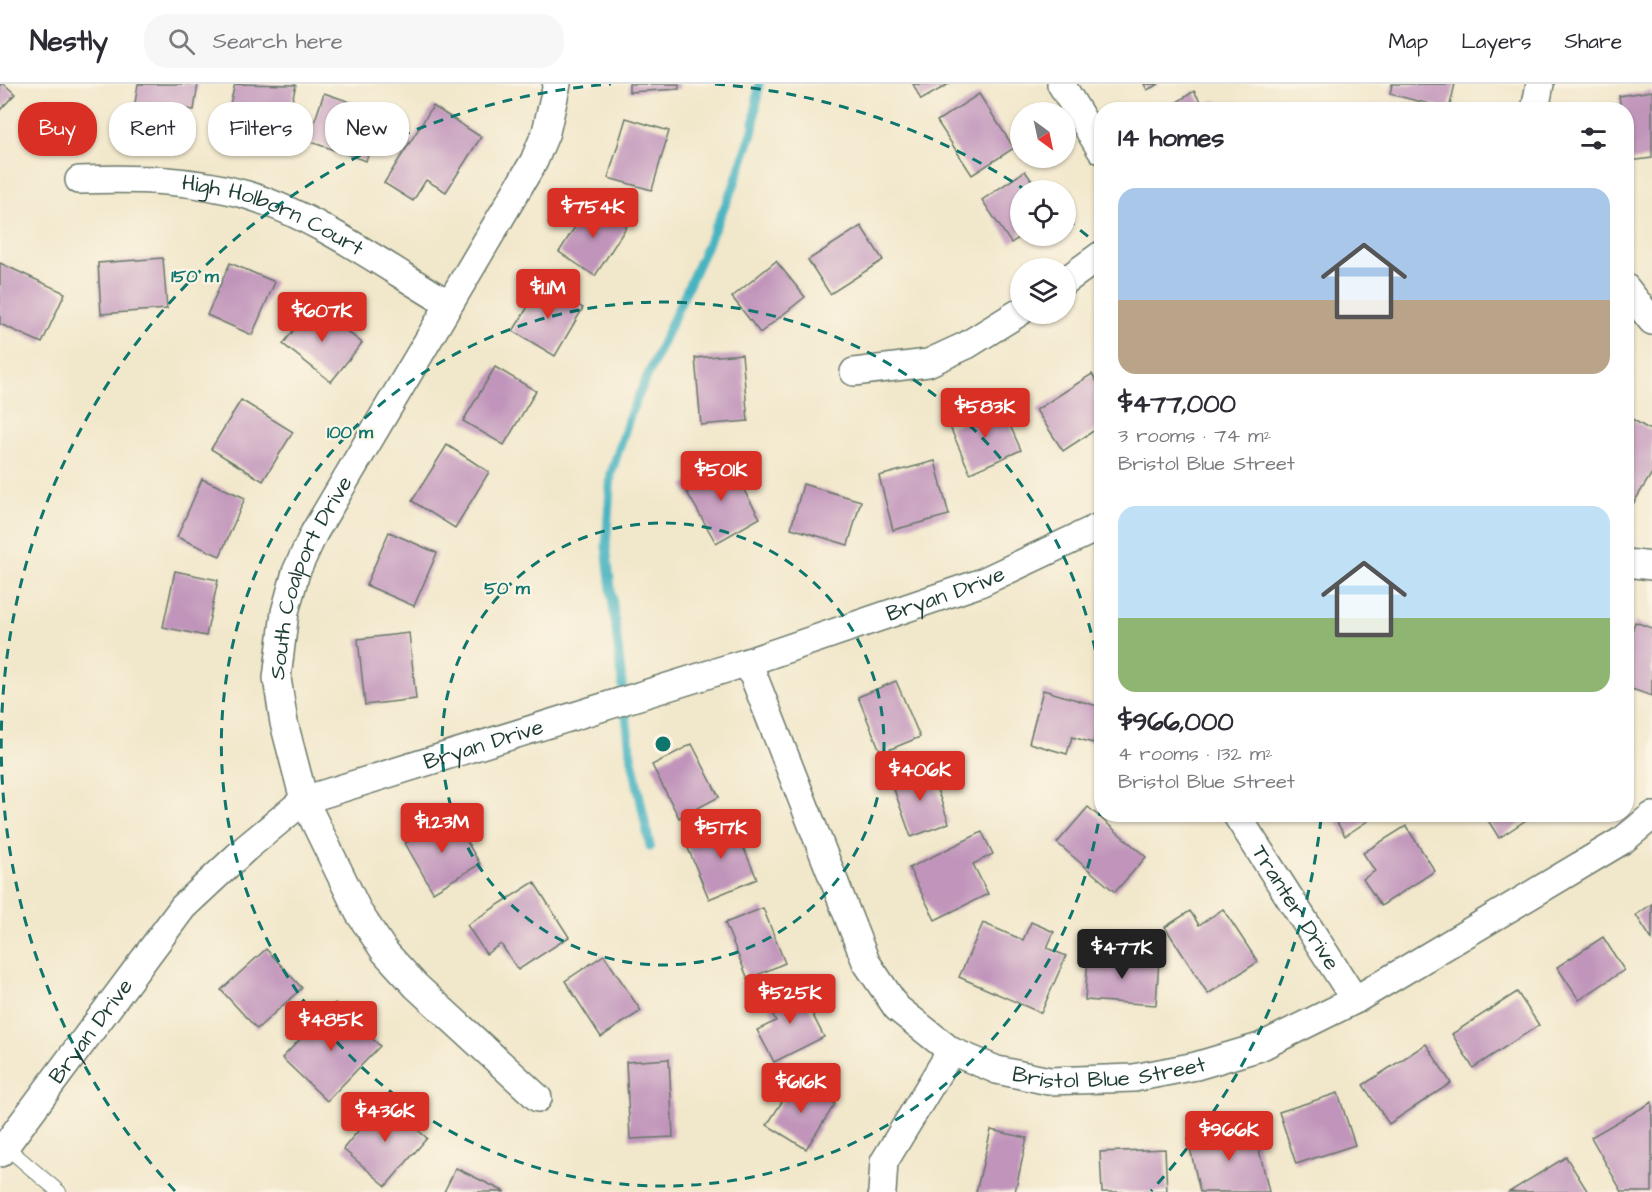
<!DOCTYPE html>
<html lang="en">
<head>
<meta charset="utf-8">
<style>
	body { margin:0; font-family:"Architects Daughter",sans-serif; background:#f7f7f7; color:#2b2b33; height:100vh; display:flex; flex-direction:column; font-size:22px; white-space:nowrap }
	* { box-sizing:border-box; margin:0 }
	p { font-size:20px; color:#7c7c81 }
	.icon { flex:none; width:33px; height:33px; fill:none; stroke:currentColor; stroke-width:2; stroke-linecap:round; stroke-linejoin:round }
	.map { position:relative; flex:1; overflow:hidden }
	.sheet { position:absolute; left:1094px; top:18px; width:540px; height:720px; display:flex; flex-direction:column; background:#fff; border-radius:24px; box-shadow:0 2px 4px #0004 }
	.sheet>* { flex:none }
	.guide { position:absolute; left:18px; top:18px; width:570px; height:54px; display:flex; gap:12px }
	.needle { width:39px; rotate:147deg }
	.buttons { position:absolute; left:1010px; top:18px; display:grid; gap:12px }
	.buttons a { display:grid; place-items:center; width:66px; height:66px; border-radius:50%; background:#fff; box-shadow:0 2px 4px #0004; font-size:30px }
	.price { position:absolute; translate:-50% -51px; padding:0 14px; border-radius:6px; background:#d93025; color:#fff; font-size:20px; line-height:39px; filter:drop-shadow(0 2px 3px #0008) }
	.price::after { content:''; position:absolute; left:50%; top:36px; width:18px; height:14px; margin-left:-9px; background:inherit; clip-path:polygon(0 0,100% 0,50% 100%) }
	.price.on { background:#222; color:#fff }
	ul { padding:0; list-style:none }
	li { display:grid; align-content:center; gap:12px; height:318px; padding:0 24px }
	li span { display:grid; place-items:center; height:186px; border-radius:18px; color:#555 }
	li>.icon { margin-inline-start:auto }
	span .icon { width:108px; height:108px; fill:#fffc; stroke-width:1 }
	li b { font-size:26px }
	h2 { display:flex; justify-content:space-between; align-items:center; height:72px; padding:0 24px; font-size:26px }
	.chip { padding:0 21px; border-radius:24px; background:#fff; box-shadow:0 2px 4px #0004; font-size:21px; line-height:54px }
	.chip.on { background:#d93025; color:#fff }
	header { display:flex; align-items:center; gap:36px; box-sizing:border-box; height:84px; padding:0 30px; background:#fff; border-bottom:2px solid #e1e1e2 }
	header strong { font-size:28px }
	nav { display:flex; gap:33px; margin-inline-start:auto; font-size:21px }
	.search { width:420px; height:54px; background:#f7f7f7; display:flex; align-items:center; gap:15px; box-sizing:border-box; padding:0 21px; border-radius:24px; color:#7c7c81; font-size:22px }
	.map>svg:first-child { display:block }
</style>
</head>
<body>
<header>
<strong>Nestly</strong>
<div class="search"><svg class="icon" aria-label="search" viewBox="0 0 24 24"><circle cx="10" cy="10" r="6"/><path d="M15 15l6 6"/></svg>Search here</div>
<nav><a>Map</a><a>Layers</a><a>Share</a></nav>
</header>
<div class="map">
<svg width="1652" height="1108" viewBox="0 0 1652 1108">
	<rect width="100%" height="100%" fill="#fcf5e5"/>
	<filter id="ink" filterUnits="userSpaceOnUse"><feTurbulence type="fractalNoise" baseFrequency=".0167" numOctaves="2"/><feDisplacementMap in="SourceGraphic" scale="12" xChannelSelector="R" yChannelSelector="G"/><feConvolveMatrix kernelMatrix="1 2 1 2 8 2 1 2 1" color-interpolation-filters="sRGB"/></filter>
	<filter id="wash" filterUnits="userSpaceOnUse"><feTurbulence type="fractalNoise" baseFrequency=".008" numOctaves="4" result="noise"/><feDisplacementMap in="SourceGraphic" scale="24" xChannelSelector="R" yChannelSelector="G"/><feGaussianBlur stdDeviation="1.35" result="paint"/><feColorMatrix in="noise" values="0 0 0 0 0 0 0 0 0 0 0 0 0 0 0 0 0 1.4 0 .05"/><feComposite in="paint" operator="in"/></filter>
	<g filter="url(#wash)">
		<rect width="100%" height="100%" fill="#f1e7cb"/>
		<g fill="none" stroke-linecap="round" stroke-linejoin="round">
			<!-- stream -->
			<polyline stroke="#46b4c1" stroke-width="9" points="650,762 630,666 606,462 611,390 631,328 733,104 753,46 759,0"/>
		</g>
		<g id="blocks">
			<!-- building -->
			<g fill="#c195bb">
				<polygon points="0,0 4,0 15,10 0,26"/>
				<polygon points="138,0 198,0 194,26 135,19"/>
				<polygon points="235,0 296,1 284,50 226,36"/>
				<polygon points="629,0 679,0 679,5 629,8"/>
				<polygon points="913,0 949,0 921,16"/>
				<polygon points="1144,0 1159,0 1147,6"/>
				<polygon points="1392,0 1455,0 1449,25 1390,10"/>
				<polygon points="1194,7 1204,24 1215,16 1221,26 1165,26"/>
				<polygon points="1652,7 1652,74 1629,77 1626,26 1621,26 1619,12"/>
				<polygon points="324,9 382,29 366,77 308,57"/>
				<polygon points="979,10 1014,64 972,91 937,37"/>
				<polygon points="433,22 481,53 446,108 426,96 413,117 384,99"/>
				<polygon points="626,34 669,47 652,106 608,94"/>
				<polygon points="1025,87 1038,106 1020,106 1020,153 1011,159 982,116"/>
				<polygon points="590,119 627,142 595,192 559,168"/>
				<polygon points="861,142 883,176 830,210 808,176"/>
				<polygon points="163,174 167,225 101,230 98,179"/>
				<polygon points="776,177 805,213 760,249 732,213"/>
				<polygon points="0,179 65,209 42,259 0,240"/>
				<polygon points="230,179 275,198 252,251 207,231"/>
				<polygon points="542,200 583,224 555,272 513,247"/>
				<polygon points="313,221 362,259 331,298 283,260"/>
				<polygon points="742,270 748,337 701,341 695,274"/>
				<polygon points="495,283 536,307 504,361 463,337"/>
				<polygon points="1092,290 1101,304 1101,342 1063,367 1036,326"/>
				<polygon points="241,316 293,348 263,397 211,365"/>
				<polygon points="1001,321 1021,366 970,389 950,343"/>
				<polygon points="1632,335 1652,347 1652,389 1628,428 1626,427 1626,346"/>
				<polygon points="447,361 489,388 455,444 412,417"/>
				<polygon points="727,377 760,434 716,459 683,401"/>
				<polygon points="935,377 949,431 893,446 879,392"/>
				<polygon points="202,395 245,414 220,472 177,453"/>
				<polygon points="803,400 861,417 848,461 791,444"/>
				<polygon points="389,448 437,469 414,522 366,501"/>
				<polygon points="175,487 218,496 206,552 163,543"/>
				<polygon points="1635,538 1652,544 1652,612 1626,603 1626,565"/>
				<polygon points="409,549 416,615 365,621 358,555"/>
				<polygon points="896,597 920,653 881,669 858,613"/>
				<polygon points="1043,606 1101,623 1093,659 1072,653 1067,670 1029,659"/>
				<polygon points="692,660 719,713 679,734 652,681"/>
				<polygon points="929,683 949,739 911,753 891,697"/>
				<polygon points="1088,723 1146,773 1115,808 1057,759"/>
				<polygon points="1332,730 1378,730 1345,752"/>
				<polygon points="1484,730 1535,730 1499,754"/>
				<polygon points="452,732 480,780 433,808 405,759"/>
				<polygon points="732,737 757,795 709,815 685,757"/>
				<polygon points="1406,742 1435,787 1381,822 1363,795 1375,787 1363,769"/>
				<polygon points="982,748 993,770 973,780 988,810 935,836 909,784"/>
				<polygon points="534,798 569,853 518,886 501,860 486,870 467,841"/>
				<polygon points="1652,820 1652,856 1636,831"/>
				<polygon points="763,824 785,879 748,895 725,839"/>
				<polygon points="1223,825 1258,878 1208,910 1165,843 1190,827 1199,841"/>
				<polygon points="1031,838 1054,848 1047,864 1066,872 1041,929 959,893 983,839 1023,856"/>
				<polygon points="1603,853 1624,886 1579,916 1557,883"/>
				<polygon points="266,865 302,904 257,945 221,906"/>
				<polygon points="604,871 641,927 601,953 565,897"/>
				<polygon points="1088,872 1159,876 1156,921 1085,916"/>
				<polygon points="798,902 824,953 774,978 757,946 776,937 766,917"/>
				<polygon points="1517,908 1539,941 1473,984 1452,950"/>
				<polygon points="335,919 380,962 327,1017 282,974"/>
				<polygon points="1426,960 1451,999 1389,1040 1363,1001"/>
				<polygon points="669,975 673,1053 630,1055 626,978"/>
				<polygon points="796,996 835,1020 806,1065 767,1041"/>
				<polygon points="1338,1009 1355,1061 1296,1080 1279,1028"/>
				<polygon points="383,1017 427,1054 386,1102 343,1065"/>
				<polygon points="1652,1018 1652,1108 1622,1108 1591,1053"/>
				<polygon points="1253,1040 1269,1108 1200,1108 1188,1055"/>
				<polygon points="991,1046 1027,1054 1015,1108 976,1108"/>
				<polygon points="1165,1065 1167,1108 1102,1108 1100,1068"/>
				<polygon points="1566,1073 1588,1108 1509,1108"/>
				<polygon points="456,1084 505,1108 444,1108"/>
			</g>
		</g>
	</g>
	<g filter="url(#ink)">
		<use href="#blocks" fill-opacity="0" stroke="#687869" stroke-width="1.5"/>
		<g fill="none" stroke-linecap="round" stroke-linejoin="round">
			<!-- service casing -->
			<g stroke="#687869" stroke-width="16">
				<polyline id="service" points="5,1062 59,1108"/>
			</g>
			<!-- minor casing -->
			<g stroke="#687869" stroke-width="30">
				<g id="minor">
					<polyline points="1061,0 1101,66"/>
					<polyline points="1535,26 1540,0"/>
					<path id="s1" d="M79 96C136 94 192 95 247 111 318 133 386 183 449 220"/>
					<polyline points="1065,197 1101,171"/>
					<polyline points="1626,204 1652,237"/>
					<polyline points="854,288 928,279 967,261 1020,228"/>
					<polyline points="1626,479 1652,482"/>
					<path id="s2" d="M748 578 866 878 897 924 951 967 997 986 1049 997 1134 994 1196 982 1260 963 1355 916 1623 756 1652 732"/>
					<path id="s3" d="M1236 730 1355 916"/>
					<path id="s4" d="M538 1014 416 902 385 868 359 829 304 716 284 639 277 594 285 528 296 488 314 449 534 77 546 48 557 0"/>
					<path id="s5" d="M0 1069 183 823 245 765 304 716 748 578 980 499 1101 442"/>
					<polyline points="882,1108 884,1078 951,967"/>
				</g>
			</g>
			<!-- service -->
			<use href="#service" stroke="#fff" stroke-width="14"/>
			<!-- minor -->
			<use href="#minor" stroke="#fff" stroke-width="27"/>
		</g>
	</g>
	<!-- distance rings -->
	<g fill="none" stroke="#0f766e" stroke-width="3" stroke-dasharray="10 8">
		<circle cx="663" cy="660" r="221"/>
		<path d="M1101 722A442 442 0 1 1 1101 598"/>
		<path d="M1321 735A662 662 0 0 1 1151 1107M175 1107A662 662 0 0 1 611 0M715 0A662 662 0 0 1 1024 105M1066 135A662 662 0 0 1 1097 160"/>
	</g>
	<g text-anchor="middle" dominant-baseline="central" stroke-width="4.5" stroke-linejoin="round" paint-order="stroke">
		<!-- street labels -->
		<g font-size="22" fill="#1f3d34" stroke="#fcf5e5">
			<text stroke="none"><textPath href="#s1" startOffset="200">High Holborn Court</textPath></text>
			<text stroke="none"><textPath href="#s4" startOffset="616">South Coalport Drive</textPath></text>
			<text stroke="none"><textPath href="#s5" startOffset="1142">Bryan Drive</textPath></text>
			<text stroke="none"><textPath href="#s5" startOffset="656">Bryan Drive</textPath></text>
			<text stroke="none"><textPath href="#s3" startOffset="111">Tranter Drive</textPath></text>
			<text stroke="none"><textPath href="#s5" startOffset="152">Bryan Drive</textPath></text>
			<text stroke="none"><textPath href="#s2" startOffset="610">Bristol Blue Street</textPath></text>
		</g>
	</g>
	<circle cx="663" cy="660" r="9" fill="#0f766e" stroke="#fcf5e5" stroke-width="3"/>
	<g font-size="18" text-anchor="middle" font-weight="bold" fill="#0f766e" stroke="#fcf5e5" stroke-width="4.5" stroke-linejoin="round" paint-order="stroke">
		<text x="195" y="198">150 m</text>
		<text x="350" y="354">100 m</text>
		<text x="507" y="510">50 m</text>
	</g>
</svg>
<div class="buttons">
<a><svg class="needle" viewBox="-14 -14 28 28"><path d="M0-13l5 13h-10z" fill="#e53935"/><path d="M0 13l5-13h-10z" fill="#7c7c81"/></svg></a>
<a><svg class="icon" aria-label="locate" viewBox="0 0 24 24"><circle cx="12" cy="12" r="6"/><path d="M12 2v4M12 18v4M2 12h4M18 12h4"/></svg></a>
<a><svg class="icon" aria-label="layers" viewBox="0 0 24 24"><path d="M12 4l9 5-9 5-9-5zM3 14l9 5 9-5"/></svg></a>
</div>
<b class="price" style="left:593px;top:155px">$754K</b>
<b class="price" style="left:548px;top:236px">$1.1M</b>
<b class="price" style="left:322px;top:259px">$607K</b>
<b class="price" style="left:985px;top:355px">$583K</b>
<b class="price" style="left:721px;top:418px">$501K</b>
<b class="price" style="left:920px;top:718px">$406K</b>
<b class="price" style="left:442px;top:770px">$1.23M</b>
<b class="price" style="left:721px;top:776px">$517K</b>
<b class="price on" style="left:1122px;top:896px">$477K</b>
<b class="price" style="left:790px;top:941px">$525K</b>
<b class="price" style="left:331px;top:968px">$485K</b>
<b class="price" style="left:801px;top:1030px">$616K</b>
<b class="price" style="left:385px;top:1059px">$436K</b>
<b class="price" style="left:1229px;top:1078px">$966K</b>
<div class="guide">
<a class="chip on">Buy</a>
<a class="chip">Rent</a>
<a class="chip">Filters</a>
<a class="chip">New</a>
</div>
<section class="sheet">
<h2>14 homes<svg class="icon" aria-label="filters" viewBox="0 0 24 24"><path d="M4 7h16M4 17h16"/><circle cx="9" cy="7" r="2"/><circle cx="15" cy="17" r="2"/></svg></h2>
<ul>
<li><span style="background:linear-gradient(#a9c7e8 60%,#b9a48a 0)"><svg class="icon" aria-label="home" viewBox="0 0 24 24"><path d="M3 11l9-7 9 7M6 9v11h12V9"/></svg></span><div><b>$477,000</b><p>3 rooms · 74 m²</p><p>Bristol Blue Street</p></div></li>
<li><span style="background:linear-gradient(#bfe0f5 60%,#8fb573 0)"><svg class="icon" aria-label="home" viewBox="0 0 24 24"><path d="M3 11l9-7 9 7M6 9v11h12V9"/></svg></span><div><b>$966,000</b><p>4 rooms · 132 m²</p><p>Bristol Blue Street</p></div></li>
</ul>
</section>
</div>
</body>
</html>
